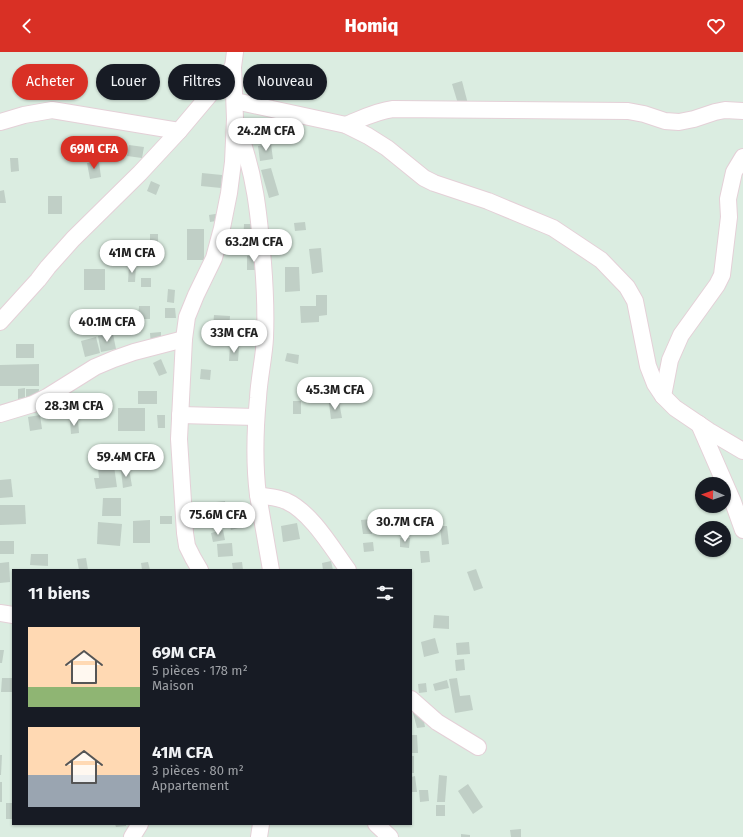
<!DOCTYPE html>
<html lang="fr">
<head>
<meta charset="utf-8">
<style>
	body { margin:0; font-family:"Fira Sans",sans-serif; background:#20242c; color:#f1f3f6; height:100vh; display:flex; flex-direction:column; font-size:15px; white-space:nowrap }
	* { box-sizing:border-box; margin:0 }
	p { font-size:13px; color:#9ea1a6 }
	.icon { flex:none; width:22px; height:22px; fill:none; stroke:currentColor; stroke-width:2; stroke-linecap:round; stroke-linejoin:round }
	.map { position:relative; flex:1; overflow:hidden }
	.side { position:absolute; left:12px; top:517px; width:400px; height:256px; display:flex; flex-direction:column; background:#171b24; border-radius:0px; box-shadow:0 1px 3px #0004 }
	.side>* { flex:none }
	.hud { position:absolute; left:12px; top:12px; width:400px; height:36px; display:flex; gap:8px }
	.needle { width:26px; rotate:272deg }
	.tools { position:absolute; left:695px; top:425px; display:grid; gap:8px }
	.tools a { display:grid; place-items:center; width:36px; height:36px; border-radius:50%; background:#171b24; box-shadow:0 1px 3px #0004; font-size:20px }
	.price { position:absolute; translate:-50% -34px; padding:0 9px; border-radius:14px; background:#fff; color:#222; font-size:13px; line-height:26px; filter:drop-shadow(0 1px 2px #0008) }
	.price::after { content:''; position:absolute; left:50%; top:24px; width:12px; height:9px; margin-left:-6px; background:inherit; clip-path:polygon(0 0,100% 0,50% 100%) }
	.price.selected { background:#d93025; color:#fff }
	ul { padding:0; list-style:none }
	li { display:flex; align-items:center; gap:12px; height:100px; padding:0 16px }
	li span { display:grid; place-items:center; flex:none; width:112px; height:80px; border-radius:0px; color:#555 }
	li>.icon { margin-inline-start:auto }
	span .icon { width:48px; height:48px; fill:#fffc; stroke-width:1 }
	li b { font-size:17px }
	h2 { display:flex; justify-content:space-between; align-items:center; height:48px; padding:0 16px; font-size:17px }
	.tag { padding:0 14px; border-radius:18px; background:#171b24; box-shadow:0 1px 3px #0004; font-size:14px; line-height:36px }
	.tag.selected { background:#d93025; color:#fff }
	header { display:flex; justify-content:space-between; align-items:center; height:52px; padding:0 16px; background:#d93025; color:#fff; font-size:18px; font-weight:800 }
	.map>svg:first-child { display:block }
</style>
</head>
<body>
<header><svg class="icon" aria-label="back" viewBox="0 0 24 24"><path d="M15 5l-7 7 7 7"/></svg>Homiq<svg class="icon" aria-label="heart" viewBox="0 0 24 24"><path d="M12 20l-8-8c-3-5 5-10 8-4 3-6 11-1 8 4z"/></svg></header>
<div class="map">
<svg width="743" height="785" viewBox="0 0 743 785">
	<rect width="100%" height="100%" fill="#dbede1"/>
	<!-- building -->
	<g fill="#c0cfc6">
		<polygon points="263,27 276,28 274,52 262,51"/>
		<polygon points="462,29 468,52 459,55 452,32"/>
		<polygon points="271,92 273,107 260,109 258,94"/>
		<polygon points="129,93 144,95 142,106 127,104"/>
		<polygon points="10,106 18,106 19,119 11,120"/>
		<polygon points="99,110 101,125 90,127 87,111"/>
		<polygon points="271,116 279,143 269,146 261,118"/>
		<polygon points="202,121 222,123 221,136 201,134"/>
		<polygon points="151,129 160,133 156,143 147,139"/>
		<polygon points="4,138 6,151 0,151 0,139"/>
		<rect x="48" y="144" width="14" height="18"/>
		<polygon points="221,161 222,168 210,170 209,163"/>
		<polygon points="305,170 306,178 295,179 294,171"/>
		<polygon points="244,172 256,172 256,194 243,194"/>
		<rect x="187" y="177" width="17" height="31"/>
		<rect x="150" y="182" width="8" height="13"/>
		<polygon points="321,196 323,220 312,222 309,197"/>
		<polygon points="247,204 261,205 260,218 247,218"/>
		<polygon points="129,213 136,214 135,230 128,230"/>
		<polygon points="285,215 299,215 300,239 285,240"/>
		<rect x="84" y="217" width="21" height="21"/>
		<rect x="141" y="226" width="10" height="9"/>
		<polygon points="168,237 175,238 174,251 167,250"/>
		<polygon points="316,243 327,243 327,263 319,264 319,270 301,271 300,254 316,254"/>
		<polygon points="139,254 150,254 150,267 138,267"/>
		<polygon points="165,256 175,256 176,266 165,266"/>
		<polygon points="214,263 230,264 229,277 213,276"/>
		<polygon points="161,280 161,294 151,294 150,281"/>
		<polygon points="113,282 116,297 101,300 98,284"/>
		<polygon points="96,285 100,301 85,305 81,289"/>
		<rect x="16" y="292" width="18" height="14"/>
		<polygon points="230,294 239,295 238,309 229,309"/>
		<polygon points="287,301 299,303 298,312 285,309"/>
		<polygon points="161,307 167,321 159,324 153,311"/>
		<polygon points="39,312 39,334 0,334 0,313"/>
		<polygon points="201,317 211,318 210,328 200,327"/>
		<polygon points="25,336 25,346 18,347 18,337"/>
		<polygon points="26,337 39,337 38,356 26,355"/>
		<rect x="138" y="339" width="19" height="13"/>
		<rect x="293" y="349" width="8" height="13"/>
		<polygon points="339,350 342,366 331,367 329,351"/>
		<rect x="118" y="356" width="27" height="23"/>
		<polygon points="40,363 42,377 30,379 28,365"/>
		<polygon points="157,363 165,363 165,376 158,376"/>
		<polygon points="70,368 78,368 79,381 71,382"/>
		<polygon points="114,414 117,435 96,437 94,426 99,426 98,416"/>
		<polygon points="129,417 132,434 123,436 121,418"/>
		<polygon points="11,427 13,445 0,446 0,428"/>
		<polygon points="103,446 121,446 121,464 102,464"/>
		<polygon points="225,449 227,464 219,465 216,450"/>
		<polygon points="0,453 25,453 26,472 0,473"/>
		<polygon points="420,461 421,475 405,477 404,463"/>
		<rect x="160" y="464" width="12" height="8"/>
		<polygon points="371,467 372,482 363,482 361,468"/>
		<polygon points="150,468 150,491 133,491 133,469"/>
		<polygon points="240,468 242,475 231,478 229,470"/>
		<polygon points="98,470 122,472 120,494 97,492"/>
		<polygon points="297,471 300,487 283,490 281,474"/>
		<polygon points="440,474 447,474 449,492 442,493"/>
		<polygon points="223,478 225,488 213,490 211,481"/>
		<polygon points="400,486 410,486 409,496 400,495"/>
		<rect x="0" y="489" width="14" height="13"/>
		<polygon points="373,490 374,499 364,500 363,491"/>
		<polygon points="232,491 233,504 218,505 217,492"/>
		<polygon points="420,499 429,499 430,510 421,511"/>
		<polygon points="31,502 48,502 48,514 30,513"/>
		<polygon points="86,506 88,518 79,518 77,507"/>
		<polygon points="331,509 333,518 323,518 322,511"/>
		<polygon points="9,510 10,530 0,531 0,511"/>
		<polygon points="148,510 150,518 142,518 141,511"/>
		<polygon points="242,510 243,518 233,518 232,511"/>
		<polygon points="476,517 483,536 474,539 467,520"/>
		<polygon points="434,563 449,564 449,577 433,576"/>
		<polygon points="435,586 439,601 424,605 421,590"/>
		<polygon points="469,590 470,602 457,603 456,591"/>
		<polygon points="0,598 4,598 2,611 0,611"/>
		<polygon points="464,607 465,618 456,619 455,608"/>
		<polygon points="2,626 13,626 13,640 1,640"/>
		<polygon points="457,626 460,644 470,643 473,658 455,661 449,627"/>
		<polygon points="447,628 449,636 435,639 433,632"/>
		<polygon points="426,631 427,640 419,641 418,632"/>
		<polygon points="422,659 425,675 417,676 413,661"/>
		<polygon points="411,683 417,683 418,701 411,701"/>
		<polygon points="0,703 2,703 1,723 0,723"/>
		<rect x="411" y="704" width="3" height="17"/>
		<polygon points="439,723 447,724 445,750 437,750"/>
		<polygon points="415,724 417,740 411,740 411,725"/>
		<rect x="0" y="730" width="2" height="20"/>
		<polygon points="468,732 483,755 473,762 458,739"/>
		<polygon points="419,738 428,738 429,749 420,750"/>
		<rect x="6" y="751" width="7" height="16"/>
		<rect x="436" y="753" width="9" height="11"/>
		<polygon points="115,772 126,772 126,774 116,775"/>
		<polygon points="521,777 521,785 511,785 510,778"/>
		<polygon points="461,782 470,783 470,785 461,785"/>
	</g>
	<g fill="none" stroke-linecap="round" stroke-linejoin="round">
		<!-- minor casing -->
		<g stroke="#e4d0d7" stroke-width="18">
			<g id="minor">
				<polyline points="235,49 346,73 368,84 387,96 424,126 434,131 488,149 553,176 601,208 627,235 635,249 648,314 655,332 663,344 675,356 709,379 743,399"/>
				<polyline points="0,70 24,63 52,58 179,79"/>
				<path d="M346 73C361 67 376 59 393 57L628 59 644 62 665 69 679 70 694 67 715 60 725 58 743 59"/>
				<path d="M237 75C255 120 259 163 263 211 265 236 266 261 265 286 264 306 259 326 258 346 255 378 254 411 258 443L271 518"/>
				<polyline points="0,270 38,228 48,215 73,187 140,121 179,79 233,15"/>
				<polyline points="663,344 670,308 681,283 717,233 722,223 729,165 728,147 734,120 743,105"/>
				<polyline points="0,362 33,352 47,345 95,315 114,307 134,300 184,287"/>
				<polyline points="180,363 256,365"/>
				<polyline points="699,372 733,450 743,478"/>
				<path d="M258 443C267 445 278 445 286 449 311 460 332 496 348 518"/>
				<polyline points="200,518 193,506 187,494 185,481 179,387 184,287 187,265 196,243 214,206 222,176 229,141 233,110 235,67 233,15 235,0"/>
				<polyline points="0,561 13,563"/>
				<polyline points="411,647 437,670 478,695"/>
				<polyline points="376,772 390,785"/>
				<polyline points="132,785 140,772"/>
				<polyline points="259,785 261,772"/>
			</g>
		</g>
		<!-- minor -->
		<use href="#minor" stroke="#fff" stroke-width="16"/>
	</g>
</svg>
<div class="tools">
<a><svg class="needle" viewBox="-14 -14 28 28"><path d="M0-13l5 13h-10z" fill="#e53935"/><path d="M0 13l5-13h-10z" fill="#9ea1a6"/></svg></a>
<a><svg class="icon" aria-label="layers" viewBox="0 0 24 24"><path d="M12 4l9 5-9 5-9-5zM3 14l9 5 9-5"/></svg></a>
</div>
<b class="price" style="left:266px;top:100px">24.2M CFA</b>
<b class="price selected" style="left:94px;top:118px">69M CFA</b>
<b class="price" style="left:254px;top:211px">63.2M CFA</b>
<b class="price" style="left:132px;top:222px">41M CFA</b>
<b class="price" style="left:107px;top:291px">40.1M CFA</b>
<b class="price" style="left:234px;top:302px">33M CFA</b>
<b class="price" style="left:335px;top:359px">45.3M CFA</b>
<b class="price" style="left:74px;top:375px">28.3M CFA</b>
<b class="price" style="left:126px;top:426px">59.4M CFA</b>
<b class="price" style="left:218px;top:484px">75.6M CFA</b>
<b class="price" style="left:405px;top:491px">30.7M CFA</b>
<div class="hud">
<a class="tag selected">Acheter</a>
<a class="tag">Louer</a>
<a class="tag">Filtres</a>
<a class="tag">Nouveau</a>
</div>
<section class="side">
<h2>11 biens<svg class="icon" aria-label="filters" viewBox="0 0 24 24"><path d="M4 7h16M4 17h16"/><circle cx="9" cy="7" r="2"/><circle cx="15" cy="17" r="2"/></svg></h2>
<ul>
<li><span style="background:linear-gradient(#ffd9b3 75%,#8fb573 0)"><svg class="icon" aria-label="home" viewBox="0 0 24 24"><path d="M3 11l9-7 9 7M6 9v11h12V9"/></svg></span><div><b>69M CFA</b><p>5 pièces · 178 m²</p><p>Maison</p></div></li>
<li><span style="background:linear-gradient(#ffd9b3 60%,#9aa5b1 0)"><svg class="icon" aria-label="home" viewBox="0 0 24 24"><path d="M3 11l9-7 9 7M6 9v11h12V9"/></svg></span><div><b>41M CFA</b><p>3 pièces · 80 m²</p><p>Appartement</p></div></li>
</ul>
</section>
</div>
</body>
</html>
